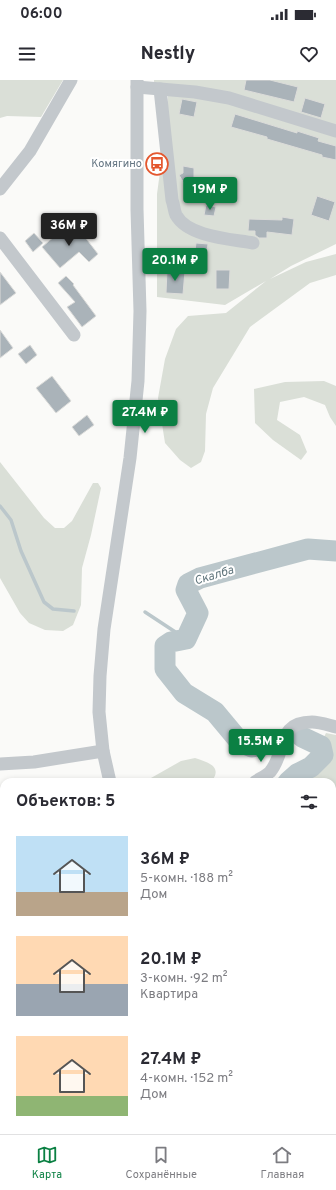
<!DOCTYPE html>
<html lang="ru">
<head>
<meta charset="utf-8">
<style>
	body { margin:0; font-family:Overpass,sans-serif; background:#f2f2f3; color:#2b2b33; height:100vh; display:flex; flex-direction:column; font-size:15px; white-space:nowrap }
	* { box-sizing:border-box; margin:0 }
	p { font-size:13px; color:#7c7c81 }
	.icon { flex:none; width:22px; height:22px; fill:none; stroke:currentColor; stroke-width:2; stroke-linecap:round; stroke-linejoin:round }
	.map { position:relative; flex:1; overflow:hidden }
	.sheet { position:absolute; left:0px; top:698px; width:336px; height:356px; display:flex; flex-direction:column; background:#fff; border-radius:12px 12px 0 0; box-shadow:0 2px 6px #0003 }
	.sheet>* { flex:none }
	.price { position:absolute; translate:-50% -34px; padding:0 9px; border-radius:4px; background:#0b8043; color:#fff; font-size:13px; line-height:26px; filter:drop-shadow(0 1px 2px #0008) }
	.price::after { content:''; position:absolute; left:50%; top:24px; width:12px; height:9px; margin-left:-6px; background:inherit; clip-path:polygon(0 0,100% 0,50% 100%) }
	.price.current { background:#222; color:#fff }
	ul { padding:0; list-style:none }
	li { display:flex; align-items:center; gap:12px; height:100px; padding:0 16px }
	li span { display:grid; place-items:center; flex:none; width:112px; height:80px; border-radius:0px; color:#555 }
	li>.icon { margin-inline-start:auto }
	span .icon { width:48px; height:48px; fill:#fffc; stroke-width:1 }
	li b { font-size:17px }
	h2 { display:flex; justify-content:space-between; align-items:center; height:48px; padding:0 16px; font-size:17px }
	.status { display:flex; justify-content:space-between; align-items:center; height:28px; padding:0 20px; background:#fff; direction:ltr }
	.status svg { height:11px; fill:currentColor }
	header { display:flex; justify-content:space-between; align-items:center; height:52px; padding:0 16px; background:#fff; font-size:18px; font-weight:800 }
	.dock { display:flex; justify-content:space-around; align-items:center; height:56px; border-top:1px solid #e1e1e2; background:#fff; font-size:11px; color:#7c7c81 }
	.dock a { display:grid; justify-items:center; gap:2px }
	.dock .current { color:#0b8043 }
	.map>svg:first-child { display:block }
</style>
</head>
<body>
<div class="status"><b>06:00</b><svg viewBox="0 0 49 12"><path d="M0 12V9h3v3zM5 12V6h3v6zM10 12V3h3v9zM15 12V0h3v12zM26 1h20v11H26zM47 4h2v5h-2z"/></svg></div>
<header><svg class="icon" aria-label="menu" viewBox="0 0 24 24"><path d="M4 6h16M4 12h16M4 18h16"/></svg>Nestly<svg class="icon" aria-label="heart" viewBox="0 0 24 24"><path d="M12 20l-8-8c-3-5 5-10 8-4 3-6 11-1 8 4z"/></svg></header>
<div class="map">
<svg width="336" height="1054" viewBox="0 0 336 1054">
	<rect width="100%" height="100%" fill="#fafaf8"/>
	<!-- green -->
	<g fill="#dadfd7">
		<polygon points="0,0 63,0 41,37 7,36 0,38"/>
		<polygon points="154,0 336,0 336,164 291,186 270,199 306,182 336,174 336,195 310,203 250,247 213,308 206,334 205,371 201,382 191,388 180,380 165,363 158,318 165,279 176,249 188,236 226,233 266,201 225,225 157,217 157,114 166,47 168,14 154,4"/>
		<polygon points="324,301 336,306 336,346 330,337 325,325 304,317 280,322 277,340 300,355 307,372 301,380 273,360 255,343 254,309 285,302"/>
		<polygon points="0,382 44,438 55,448 64,448 72,441 93,403 98,403 101,408 91,455 82,488 81,525 73,545 63,551 45,550 29,543 20,533 0,498"/>
		<path d="M326 653 336 655V724L332 728V702H299C307 694 334 686 330 670 329 667 325 663 323 659Z"/>
		<path d="M195 678C207 682 223 686 212 701L148 702 151 698 181 681Z"/>
		<polygon points="4,737 4,793 0,797 0,739"/>
	</g>
	<g fill="none" stroke-linecap="round" stroke-linejoin="round">
		<!-- stream -->
		<g stroke="#bbc7cb" stroke-width="3.5">
			<polyline points="0,426 11,440 21,471 44,522 53,529 74,531"/>
			<polyline points="145,532 186,559"/>
		</g>
		<!-- river -->
		<g stroke="#bbc7cb" stroke-width="21">
			<polyline points="269,664 252,667 240,662 215,632 184,613 165,589 165,566 171,562 186,559 198,533 186,510 188,504 200,498 308,469 336,471"/>
			<polyline points="288,702 297,694 311,687 323,675 321,666 302,657"/>
			<polyline points="332,750 336,751"/>
		</g>
	</g>
	<!-- building -->
	<g fill="#aab3b9" stroke="#dcdcda">
		<polygon points="246,0 270,0 298,7 294,22 244,10"/>
		<polygon points="305,18 325,24 321,38 301,32"/>
		<polygon points="182,19 197,22 194,37 179,34"/>
		<polygon points="235,34 297,53 297,51 319,58 318,61 336,66 336,80 322,77 322,75 267,59 267,57 231,47"/>
		<polygon points="183,86 194,88 194,106 185,105 179,95 183,93"/>
		<polygon points="317,116 335,122 329,141 311,135"/>
		<polygon points="206,125 216,127 214,136 204,135"/>
		<polygon points="282,137 294,139 292,155 267,152 267,158 259,158 255,155 255,151 248,151 249,139 282,140"/>
		<polygon points="69,144 78,154 81,152 98,174 89,182 79,172 60,188 42,167"/>
		<polygon points="34,153 43,163 33,172 25,161"/>
		<polygon points="196,163 208,164 206,179 194,178"/>
		<polygon points="167,190 185,191 183,214 166,213"/>
		<polygon points="216,190 230,190 229,209 216,209"/>
		<polygon points="0,192 16,213 0,225"/>
		<polygon points="66,196 74,204 73,205 96,236 82,247 67,227 75,222 58,203"/>
		<polygon points="0,250 13,268 0,278"/>
		<polygon points="30,265 37,275 26,284 18,274"/>
		<polygon points="52,296 71,321 56,333 36,308"/>
		<polygon points="87,335 94,345 79,356 72,347"/>
	</g>
	<g fill="none" stroke-linecap="round" stroke-linejoin="round">
		<!-- minor -->
		<g stroke="#c3c8cc" stroke-width="13">
			<polyline points="137,7 195,12 229,18 336,51"/>
			<path d="M160 9 172 120C174 125 174 131 176 135 188 157 231 159 253 163"/>
			<polyline points="0,109 30,71 71,0"/>
			<polyline points="0,158 74,255"/>
			<polyline points="0,684 34,682 103,671"/>
			<polyline points="110,702 103,671 99,632 100,596 104,549 130,378 138,301 140,231 137,129 137,0"/>
			<path d="M255 702C259 699 266 696 270 692 287 672 276 642 312 642 319 642 328 645 336 647"/>
			<polyline points="0,822 4,820"/>
			<polyline points="220,1050 224,1054"/>
			<polyline points="322,1050 325,1054"/>
		</g>
	</g>
	<!-- icons -->
	<defs>
		<g id="bus-ring" transform="scale(1.15)"><circle r="9.5" fill="#fff" stroke="#e4572e" stroke-width="1.5"/><path d="M-5-6H5V4H4V6H2V4H-2V6H-4V4H-5ZM-3.5-4V0h7V-4ZM-3.5 1.2v1.5H-2V1.2ZM2 1.2v1.5H3.5V1.2Z" fill="#e4572e"/></g>
	</defs>
	<g fill-rule="evenodd">
		<use href="#bus-ring" x="157" y="84"/>
	</g>
	<g text-anchor="middle" dominant-baseline="central" stroke-width="4" stroke-linejoin="round" paint-order="stroke">
		<!-- poi labels -->
		<g font-size="11" fill="#657683" stroke="#fff" text-anchor="end">
			<text x="142" y="84">Комягино</text>
		</g>
		<!-- water labels -->
		<g font-size="12" font-style="italic" fill="#60757c" stroke="#fff">
			<text transform="translate(214 496) rotate(-17)">Скалба</text>
		</g>
	</g>
</svg>
<b class="price" style="left:210px;top:131px">19M ₽</b>
<b class="price current" style="left:69px;top:167px">36M ₽</b>
<b class="price" style="left:175px;top:202px">20.1M ₽</b>
<b class="price" style="left:145px;top:354px">27.4M ₽</b>
<b class="price" style="left:261px;top:683px">15.5M ₽</b>
<section class="sheet">
<h2>Объектов: 5<svg class="icon" aria-label="filters" viewBox="0 0 24 24"><path d="M4 7h16M4 17h16"/><circle cx="9" cy="7" r="2"/><circle cx="15" cy="17" r="2"/></svg></h2>
<ul>
<li><span style="background:linear-gradient(#bfe0f5 70%,#b9a48a 0)"><svg class="icon" aria-label="home" viewBox="0 0 24 24"><path d="M3 11l9-7 9 7M6 9v11h12V9"/></svg></span><div><b>36M ₽</b><p>5-комн. · 188 m²</p><p>Дом</p></div></li>
<li><span style="background:linear-gradient(#ffd9b3 60%,#9aa5b1 0)"><svg class="icon" aria-label="home" viewBox="0 0 24 24"><path d="M3 11l9-7 9 7M6 9v11h12V9"/></svg></span><div><b>20.1M ₽</b><p>3-комн. · 92 m²</p><p>Квартира</p></div></li>
<li><span style="background:linear-gradient(#ffd9b3 75%,#8fb573 0)"><svg class="icon" aria-label="home" viewBox="0 0 24 24"><path d="M3 11l9-7 9 7M6 9v11h12V9"/></svg></span><div><b>27.4M ₽</b><p>4-комн. · 152 m²</p><p>Дом</p></div></li>
</ul>
</section>
</div>
<nav class="dock">
<a class="current"><svg class="icon" aria-label="map" viewBox="0 0 24 24"><path d="M3 6l6-2 6 2 6-2v14l-6 2-6-2-6 2zM9 4v14M15 6v14"/></svg>Карта</a>
<a><svg class="icon" aria-label="saved" viewBox="0 0 24 24"><path d="M7 4h10v16l-5-4-5 4z"/></svg>Сохранённые</a>
<a><svg class="icon" aria-label="home" viewBox="0 0 24 24"><path d="M3 11l9-7 9 7M6 9v11h12V9"/></svg>Главная</a>
</nav>
</body>
</html>
